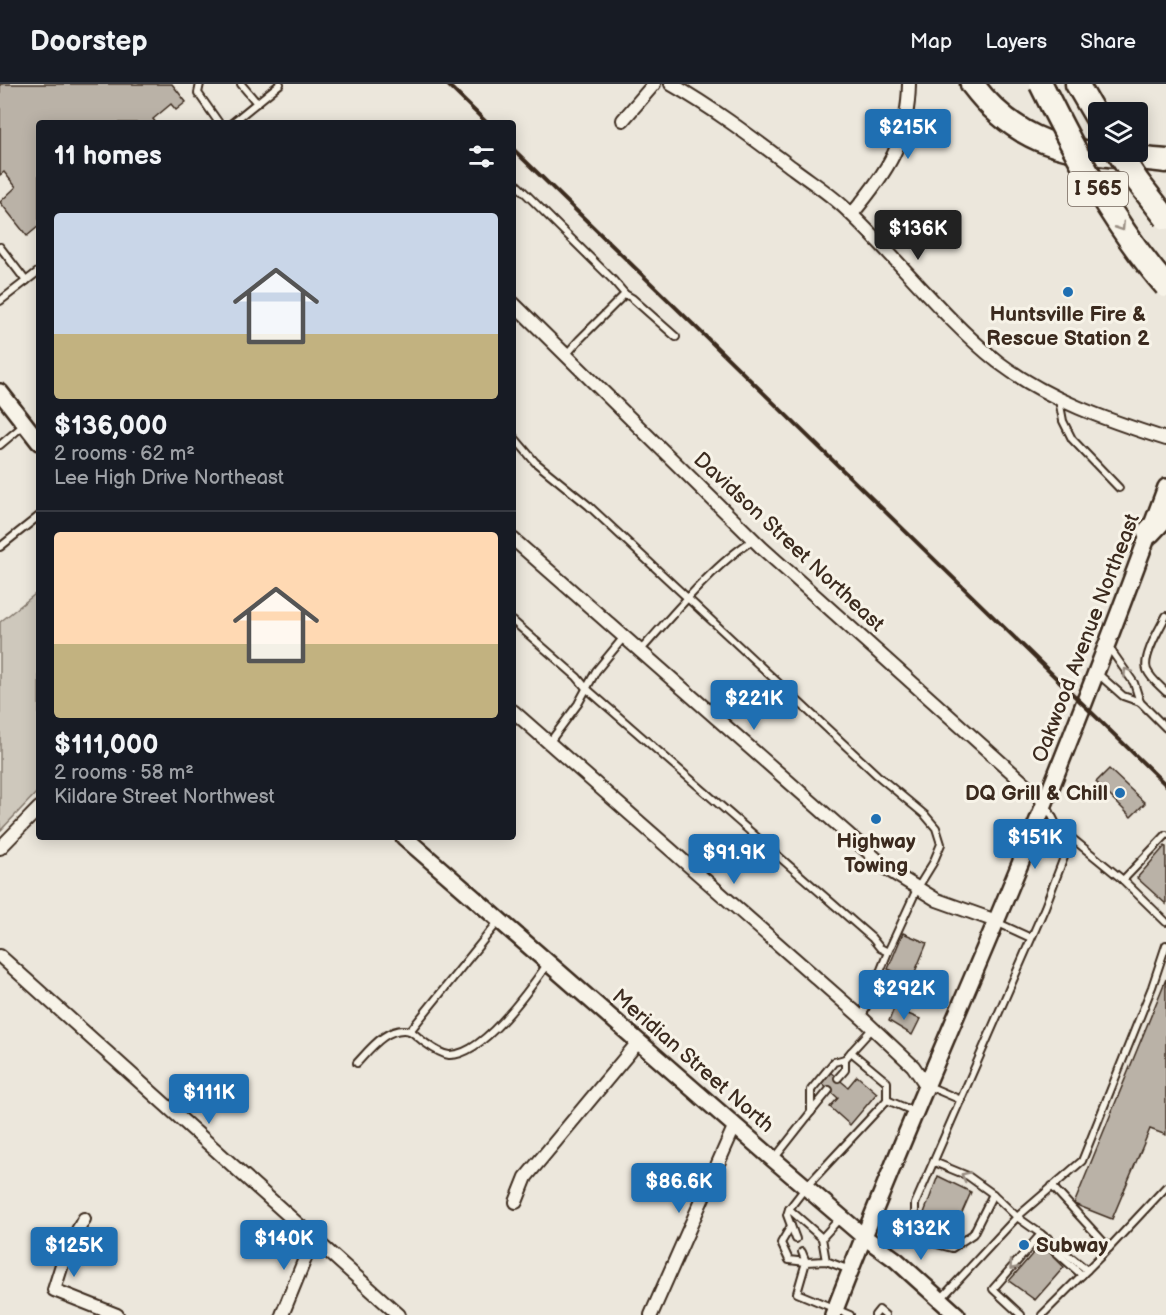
<!DOCTYPE html>
<html lang="en">
<head>
<meta charset="utf-8">
<style>
	body { margin:0; font-family:"Balsamiq Sans",sans-serif; background:#242831; color:#f1f3f6; height:100vh; display:flex; flex-direction:column; font-size:22px; white-space:nowrap }
	* { box-sizing:border-box; margin:0 }
	p { font-size:20px; color:#9ea1a6 }
	.icon { flex:none; width:33px; height:33px; fill:none; stroke:currentColor; stroke-width:2; stroke-linecap:round; stroke-linejoin:round }
	.map { position:relative; flex:1; overflow:hidden }
	.panel { position:absolute; left:36px; top:36px; width:480px; height:720px; display:flex; flex-direction:column; background:#171b24; border-radius:6px; box-shadow:0 3px 15px #0003 }
	.panel>* { flex:none }
	.controls { position:absolute; left:1088px; top:18px; display:grid; gap:12px }
	.controls a { display:grid; place-items:center; width:60px; height:60px; border-radius:6px; background:#171b24; box-shadow:0 3px 15px #0003; font-size:30px }
	.price { position:absolute; translate:-50% -51px; padding:0 14px; border-radius:6px; background:#1f6fb2; color:#fff; font-size:20px; line-height:39px; filter:drop-shadow(0 2px 3px #0008) }
	.price::after { content:''; position:absolute; left:50%; top:36px; width:18px; height:14px; margin-left:-9px; background:inherit; clip-path:polygon(0 0,100% 0,50% 100%) }
	.price.active { background:#222; color:#fff }
	ul { padding:0; list-style:none }
	li { display:grid; align-content:center; gap:12px; height:318px; padding:0 18px }
	li+li { border-top:2px solid #363941 }
	li span { display:grid; place-items:center; height:186px; border-radius:6px; color:#555 }
	li>.icon { margin-inline-start:auto }
	span .icon { width:108px; height:108px; fill:#fffc; stroke-width:1 }
	li b { font-size:26px }
	h2 { display:flex; justify-content:space-between; align-items:center; height:72px; padding:0 18px; font-size:26px }
	header { display:flex; align-items:center; gap:36px; box-sizing:border-box; height:84px; padding:0 30px; background:#171b24; border-bottom:2px solid #363941 }
	header strong { font-size:28px }
	nav { display:flex; gap:33px; margin-inline-start:auto; font-size:21px }
	.map>svg:first-child { display:block }
</style>
</head>
<body>
<header>
<strong>Doorstep</strong>
<nav><a>Map</a><a>Layers</a><a>Share</a></nav>
</header>
<div class="map">
<svg width="1166" height="1231" viewBox="0 0 1166 1231">
	<rect width="100%" height="100%" fill="#ece7dc"/>
	<filter id="ink" filterUnits="userSpaceOnUse"><feTurbulence type="fractalNoise" baseFrequency=".0167" numOctaves="2"/><feDisplacementMap in="SourceGraphic" scale="12" xChannelSelector="R" yChannelSelector="G"/><feConvolveMatrix kernelMatrix="1 2 1 2 8 2 1 2 1" color-interpolation-filters="sRGB"/></filter>
	<g filter="url(#ink)">
		<!-- green -->
		<polygon fill="#cec8bc" stroke="#84796d" stroke-width="1.5" points="39,507 39,706 0,747 0,538"/>
		<!-- building -->
		<g fill="#bab2a7" stroke="#3b2a1e" stroke-width="1.5">
			<polygon points="0,0 172,0 186,18 176,26 171,20 153,35 156,39 39,39 39,142 27,152 0,118 16,103 4,88 0,91"/>
			<polygon points="1109,685 1145,719 1131,733 1096,698"/>
			<polygon points="1165,762 1166,763 1166,820 1137,794"/>
			<polygon points="903,849 927,859 912,895 888,885"/>
			<polygon points="1166,895 1166,1051 1150,1045 1112,1135 1074,1120"/>
			<polygon points="894,924 920,935 912,951 889,937"/>
			<polygon points="830,988 848,1003 857,992 877,1009 850,1041 830,1023 838,1014 821,999"/>
			<polygon points="938,1092 971,1108 953,1149 921,1137"/>
			<polygon points="1041,1160 1064,1183 1035,1216 1009,1197"/>
		</g>
		<g fill="none" stroke-linecap="round" stroke-linejoin="round">
			<!-- service casing -->
			<g stroke="#3b2a1e" stroke-width="10">
				<g id="service">
					<polyline points="200,0 198,9 219,39"/>
					<polyline points="241,0 257,19"/>
					<polyline points="232,39 280,0"/>
					<polyline points="517,101 613,196 625,210 632,214 676,253"/>
					<polyline points="0,163 26,197"/>
					<polyline points="0,217 39,187"/>
					<polyline points="566,271 579,256 625,210"/>
					<polyline points="1059,316 1063,337 1072,355 1119,404"/>
					<polyline points="513,352 535,378 589,422 877,691 925,731 936,744 941,760 933,779 917,805 888,868 862,933"/>
					<polyline points="0,361 25,340"/>
					<polyline points="0,463 39,432"/>
					<path d="M1166 532C1160 544 1142 573 1147 586 1151 595 1159 601 1166 608"/>
					<polyline points="513,537 577,593 586,604 872,854 880,864 888,868"/>
					<polyline points="1108,562 1134,599 1140,618 1166,644"/>
					<path d="M640 567C672 532 713 481 753 456"/>
					<polyline points="1097,589 1123,612 1140,618"/>
					<polyline points="549,659 578,620 596,587 624,553"/>
					<polyline points="1046,720 1057,742 1123,796 1166,838"/>
					<polyline points="1123,796 1166,751"/>
					<polyline points="996,838 1031,854"/>
					<polyline points="872,945 851,968 887,998 887,1016"/>
					<polyline points="410,947 498,838"/>
					<path d="M357 979C370 965 388 941 410 947 414 949 420 955 424 958 431 963 440 970 449 971 483 972 530 905 548 879"/>
					<polyline points="838,994 845,986 845,975"/>
					<polyline points="926,1001 961,1016"/>
					<polyline points="811,1028 829,1006"/>
					<polyline points="774,1075 811,1028 811,1006 834,978 845,975 851,968"/>
					<polyline points="934,1078 968,1092 993,1110 1017,1133 1041,1150"/>
					<polyline points="1052,1102 1109,1164 1087,1186"/>
					<polyline points="993,1110 973,1150 952,1164 933,1159 915,1139 915,1120 1045,823 1071,755"/>
					<polyline points="789,1125 787,1131 796,1155"/>
					<polyline points="791,1142 781,1159 789,1176 806,1178 802,1168"/>
					<polyline points="822,1154 789,1125 806,1103 887,1016 915,1028"/>
					<polyline points="1048,1154 1048,1161 1082,1191"/>
					<polyline points="1109,1164 1166,1103"/>
					<polyline points="826,1177 822,1154 840,1134"/>
					<polyline points="850,1186 826,1177 806,1178 797,1209 850,1231"/>
					<polyline points="940,1216 1017,1133 1082,1077 1152,903 1166,861"/>
					<polyline points="875,1231 879,1226 885,1231"/>
					<polyline points="1021,1231 993,1205 1041,1150 1087,1186 1042,1231"/>
				</g>
			</g>
			<!-- minor casing -->
			<g stroke="#3b2a1e" stroke-width="16">
				<g id="minor">
					<path d="M671 0C715 25 754 55 794 85 814 100 834 112 851 130 901 178 944 235 998 278 1048 316 1107 336 1166 355"/>
					<polyline points="623,36 654,0"/>
					<path d="M852 130C888 87 908 57 909 0"/>
					<polyline points="513,219 762,464 1045,718"/>
					<polyline points="513,455 890,787 937,816 996,837"/>
					<polyline points="513,627 862,934 913,982 926,1001"/>
					<polyline points="0,764 39,724"/>
					<polyline points="0,872 399,1231"/>
					<polyline points="516,1118 526,1093 639,957"/>
					<polyline points="84,1135 66,1168 54,1206 117,1231"/>
					<polyline points="282,1231 313,1155"/>
					<polyline points="651,1231 735,1041"/>
				</g>
			</g>
			<!-- tertiary casing -->
			<g stroke="#3b2a1e" stroke-width="20">
				<g id="tertiary">
					<polyline points="0,308 39,358"/>
					<polyline points="404,753 773,1075 863,1152 896,1176 957,1231"/>
					<path d="M833 1231C888 1087 951 946 1010 804 1065 672 1116 538 1166 403"/>
				</g>
			</g>
			<!-- motorway casing -->
			<g stroke="#3b2a1e" stroke-width="27">
				<g id="motorway">
					<path d="M972 0C1026 72 1084 68 1166 77"/>
					<polyline points="1077,0 1098,36"/>
					<polyline points="1149,448 1166,430"/>
				</g>
			</g>
			<!-- service -->
			<use href="#service" stroke="#f7f3e8" stroke-width="6"/>
			<!-- minor -->
			<use href="#minor" stroke="#f7f3e8" stroke-width="12"/>
			<!-- tertiary -->
			<use href="#tertiary" stroke="#f7f3e8" stroke-width="15"/>
			<!-- motorway -->
			<use href="#motorway" stroke="#f7f3e8" stroke-width="22"/>
			<!-- rail -->
			<g stroke="#3b2a1e" stroke-width="4">
				<polyline points="447,0 487,39"/>
				<polyline points="513,65 1166,701"/>
			</g>
			<!-- motorway-bridge casing -->
			<g stroke="#3b2a1e" stroke-width="27" stroke-linecap="butt">
				<g id="motorway-bridge">
					<path d="M1041 0C1076 71 1114 142 1166 202"/>
					<polyline points="1118,68 1138,98 1166,134"/>
				</g>
			</g>
			<!-- motorway-bridge -->
			<use href="#motorway-bridge" stroke="#f7f3e8" stroke-width="22"/>
		</g>
		<!-- one-way arrows -->
		<defs><path id="oneway-chevron" d="M-2-3.5L2.5 0L-2 3.5" fill="none" stroke-width="1.6" stroke-linecap="round" stroke-linejoin="round" transform="scale(1.5)"/></defs>
		<g stroke="#998e83">
			<use href="#oneway-chevron" transform="translate(1121 143) rotate(57)"/>
			<use href="#oneway-chevron" transform="translate(1127 588) rotate(-124)"/>
			<use href="#oneway-chevron" transform="translate(965 1092) rotate(-153)"/>
			<use href="#oneway-chevron" transform="translate(1013 1182) rotate(132)"/>
		</g>
	</g>
	<!-- markers -->
	<g fill="#1f6fb2" stroke="#f7f3e8" stroke-width="2">
		<circle cx="1068" cy="208" r="6"/>
		<circle cx="1120" cy="709" r="6"/>
		<circle cx="876" cy="735" r="6"/>
		<circle cx="1024" cy="1161" r="6"/>
	</g>
	<g text-anchor="middle" dominant-baseline="central" stroke-width="6" stroke-linejoin="round" paint-order="stroke">
		<!-- shield labels -->
		<rect fill="#f7f3e8" stroke="#73665b" stroke-width="1.5" x="1068" y="88" width="60" height="34" rx="4.5"/>
		<g font-size="20" font-weight="bold" fill="#3b2a1e">
			<text x="1098" y="105">I 565</text>
		</g>
		<!-- poi labels -->
		<g font-size="21" font-weight="bold" fill="#3b2a1e" stroke="#f7f3e8">
			<text x="1068" y="230">Huntsville Fire &amp;<tspan x="1068" dy="24">Rescue Station 2</tspan></text>
			<text x="1108" y="709" text-anchor="end">DQ Grill &amp; Chill</text>
			<text x="876" y="757">Highway<tspan x="876" dy="24">Towing</tspan></text>
			<text x="1036" y="1161" text-anchor="start">Subway</text>
		</g>
		<!-- street labels -->
		<g font-size="21" fill="#3b2a1e" stroke="#f7f3e8">
			<text transform="translate(789 458) rotate(43)">Davidson Street Northeast</text>
			<text transform="translate(1086 554) rotate(-69)">Oakwood Avenue Northeast</text>
			<text transform="translate(693 977) rotate(41)">Meridian Street North</text>
		</g>
	</g>
</svg>
<div class="controls">
<a><svg class="icon" aria-label="layers" viewBox="0 0 24 24"><path d="M12 4l9 5-9 5-9-5zM3 14l9 5 9-5"/></svg></a>
</div>
<b class="price" style="left:908px;top:76px">$215K</b>
<b class="price active" style="left:918px;top:177px">$136K</b>
<b class="price" style="left:754px;top:647px">$221K</b>
<b class="price" style="left:1035px;top:786px">$151K</b>
<b class="price" style="left:734px;top:801px">$91.9K</b>
<b class="price" style="left:904px;top:937px">$292K</b>
<b class="price" style="left:209px;top:1041px">$111K</b>
<b class="price" style="left:679px;top:1130px">$86.6K</b>
<b class="price" style="left:921px;top:1177px">$132K</b>
<b class="price" style="left:284px;top:1187px">$140K</b>
<b class="price" style="left:74px;top:1194px">$125K</b>
<section class="panel">
<h2>11 homes<svg class="icon" aria-label="filters" viewBox="0 0 24 24"><path d="M4 7h16M4 17h16"/><circle cx="9" cy="7" r="2"/><circle cx="15" cy="17" r="2"/></svg></h2>
<ul>
<li><span style="background:linear-gradient(#c9d6e8 65%,#c2b280 0)"><svg class="icon" aria-label="home" viewBox="0 0 24 24"><path d="M3 11l9-7 9 7M6 9v11h12V9"/></svg></span><div><b>$136,000</b><p>2 rooms · 62 m²</p><p>Lee High Drive Northeast</p></div></li>
<li><span style="background:linear-gradient(#ffd9b3 60%,#c2b280 0)"><svg class="icon" aria-label="home" viewBox="0 0 24 24"><path d="M3 11l9-7 9 7M6 9v11h12V9"/></svg></span><div><b>$111,000</b><p>2 rooms · 58 m²</p><p>Kildare Street Northwest</p></div></li>
</ul>
</section>
</div>
</body>
</html>
